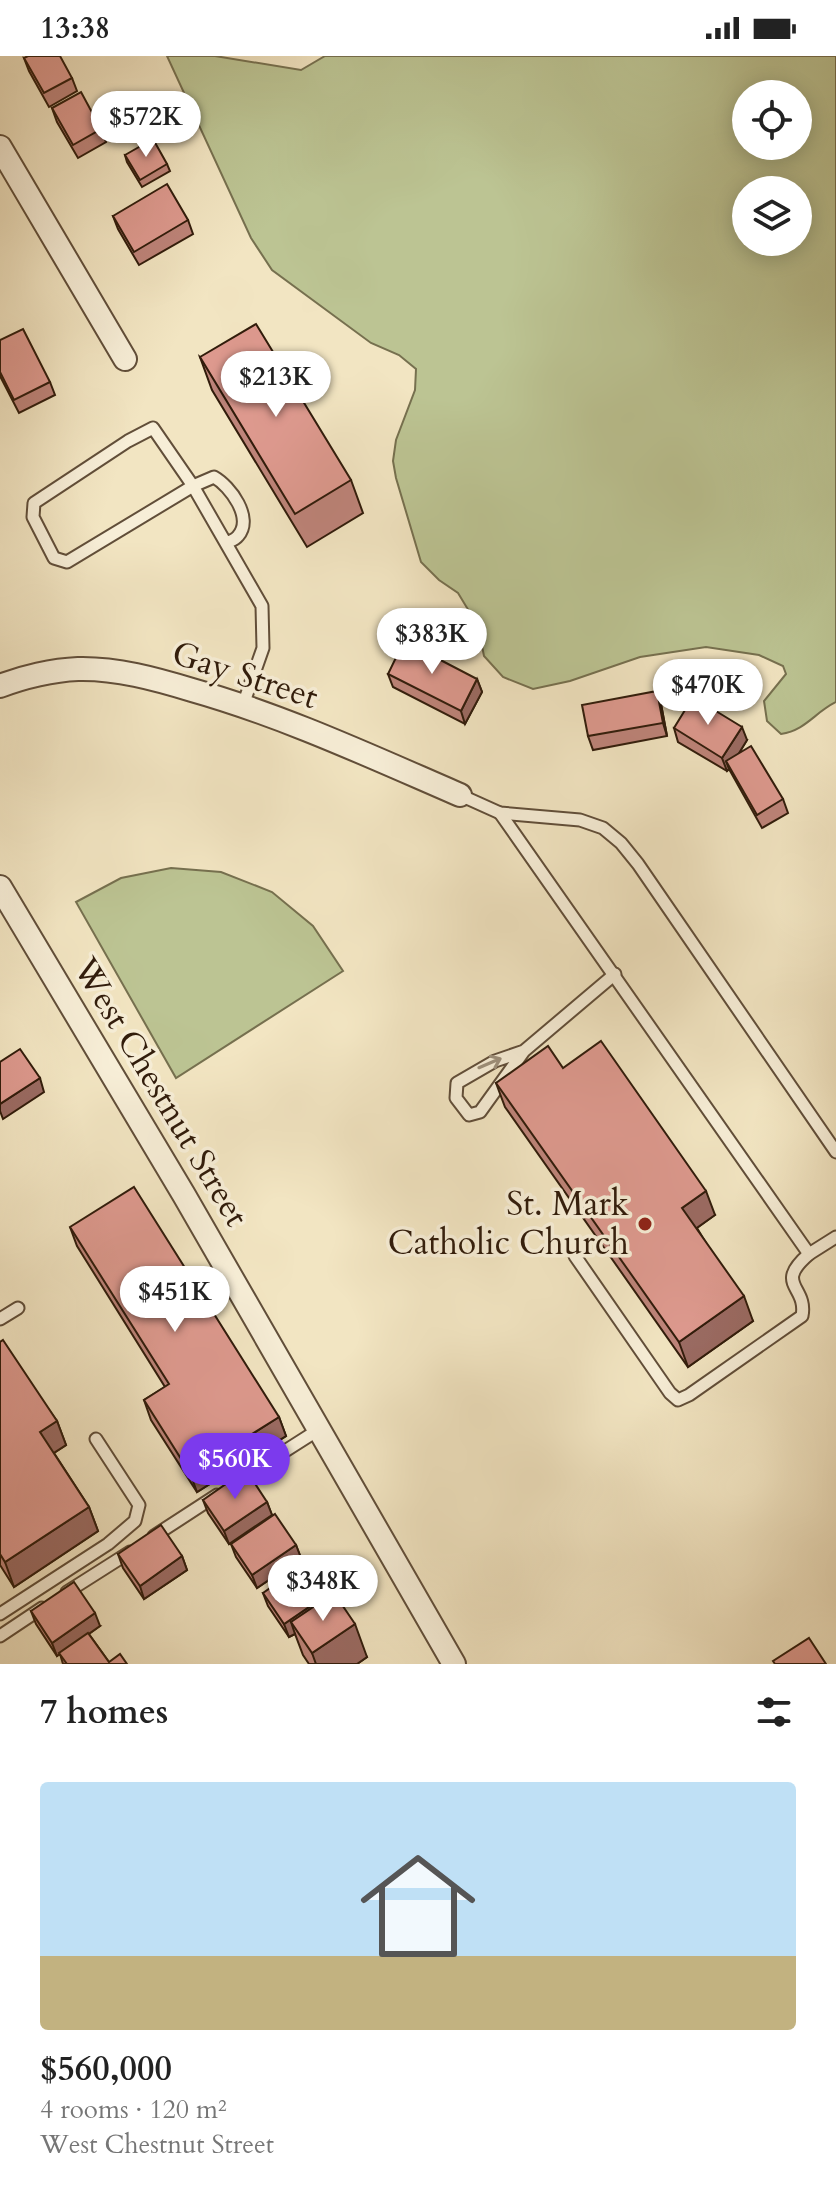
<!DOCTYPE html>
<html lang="en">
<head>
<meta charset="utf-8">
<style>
	body { margin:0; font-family:Cardo,serif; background:#f6f6f6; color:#222; height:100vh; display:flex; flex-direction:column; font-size:30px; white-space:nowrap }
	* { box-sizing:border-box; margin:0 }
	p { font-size:26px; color:#767676 }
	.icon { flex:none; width:44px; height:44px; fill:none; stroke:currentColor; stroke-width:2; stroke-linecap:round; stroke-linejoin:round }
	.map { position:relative; height:1608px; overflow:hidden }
	.side { display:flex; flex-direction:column; background:#fff; flex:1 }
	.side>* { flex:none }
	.tools { position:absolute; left:732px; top:24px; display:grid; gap:16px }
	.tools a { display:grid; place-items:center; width:80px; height:80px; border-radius:50%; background:#fff; box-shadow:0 4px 20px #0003; font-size:40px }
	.price { position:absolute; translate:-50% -68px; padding:0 18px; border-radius:28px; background:#fff; color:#222; font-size:26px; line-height:52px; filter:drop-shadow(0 2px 4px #0008) }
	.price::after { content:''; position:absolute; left:50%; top:48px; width:24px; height:18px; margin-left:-12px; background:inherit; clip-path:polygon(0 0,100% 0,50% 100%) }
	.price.active { background:#7c3aed; color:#fff }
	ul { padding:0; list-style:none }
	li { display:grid; align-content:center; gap:16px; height:424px; padding:0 40px }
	li span { display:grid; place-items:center; height:248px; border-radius:8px; color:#555 }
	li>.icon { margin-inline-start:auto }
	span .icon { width:144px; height:144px; fill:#fffc; stroke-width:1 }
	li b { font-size:34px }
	h2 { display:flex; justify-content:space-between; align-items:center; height:96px; padding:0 40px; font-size:34px }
	.status { display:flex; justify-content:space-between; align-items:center; height:56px; padding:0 40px; background:#fff; direction:ltr }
	.status svg { height:22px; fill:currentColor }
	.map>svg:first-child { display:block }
</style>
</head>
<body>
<div class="status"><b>13:38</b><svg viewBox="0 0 49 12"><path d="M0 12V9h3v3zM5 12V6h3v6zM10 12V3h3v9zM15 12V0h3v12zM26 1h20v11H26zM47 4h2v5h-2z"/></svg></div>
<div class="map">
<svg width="836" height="1608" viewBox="0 0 836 1608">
	<rect width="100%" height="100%" fill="#f2e5c2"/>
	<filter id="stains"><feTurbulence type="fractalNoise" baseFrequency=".0025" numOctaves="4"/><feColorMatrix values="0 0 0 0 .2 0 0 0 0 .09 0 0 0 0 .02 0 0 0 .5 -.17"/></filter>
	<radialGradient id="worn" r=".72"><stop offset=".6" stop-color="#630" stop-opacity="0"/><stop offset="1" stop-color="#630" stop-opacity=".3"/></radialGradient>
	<!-- green -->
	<g fill="#bcc493" stroke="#76704f" stroke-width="2" fill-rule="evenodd">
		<path d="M167 0H215L301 14 325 0H836V646C814 657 806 674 781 678L767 665 764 645 786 618 783 610 759 599 706 591 640 601 570 625 533 633 503 621 484 600 478 570 458 537 439 524 421 506 396 422 393 405 396 384 415 334 416 313 399 299 371 287 272 214 251 182ZM746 38H798V90H746ZM746 134H798V186H746Z"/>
		<polygon points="171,812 221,816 272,836 313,870 343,915 176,1022 76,846 121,822"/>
	</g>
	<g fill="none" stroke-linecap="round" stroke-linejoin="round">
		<!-- lane casing -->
		<g stroke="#614e39" stroke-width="15">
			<g id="lane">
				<path d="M226 487C230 485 235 484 238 480 254 462 230 430 214 421L193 430 67 506 54 502 33 461 34 447 128 385 153 372 193 430 262 550 263 592 243 649"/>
				<polyline points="460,739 500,757 580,764 603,772 621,787 638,808 836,1096"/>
				<polyline points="500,757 809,1198 836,1181"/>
				<polyline points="524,995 495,1005 457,1027 456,1042 469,1059 480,1056 524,995 615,918"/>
				<path d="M575 1200 670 1337 678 1344 689 1339 802 1260C808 1230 773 1229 809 1198"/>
				<polyline points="0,1263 18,1252"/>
				<polyline points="238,1425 318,1374"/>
				<polyline points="154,1480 217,1439"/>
				<polyline points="67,1536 130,1496"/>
				<polyline points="0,1558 108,1488 135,1465 139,1449 96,1383"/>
				<polyline points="0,1580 42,1552"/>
			</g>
		</g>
		<!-- street casing -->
		<g stroke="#614e39" stroke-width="26">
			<g id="street">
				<polyline points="0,91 125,303"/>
				<path d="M0 630C23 621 53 614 78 613 116 612 156 623 192 634 284 660 372 701 460 739"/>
				<polyline points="0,831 184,1139 454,1608"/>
			</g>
		</g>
		<!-- lane -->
		<use href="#lane" stroke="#f7eed7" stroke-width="11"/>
		<!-- street -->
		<use href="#street" stroke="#f7eed7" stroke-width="22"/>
	</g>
	<!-- wall -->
	<g fill="#be847a" stroke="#311c0b" stroke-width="2">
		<polygon points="24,2 72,22 77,35 49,51 29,15"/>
		<polygon points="52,52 101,73 106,86 78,102 57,66"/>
		<polygon points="125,99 167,108 170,115 142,131 127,106"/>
		<polygon points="113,160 188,164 193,178 139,209 118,173"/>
		<polygon points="0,284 50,326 55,339 19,357 0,320"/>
		<polygon points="200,301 351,424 363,457 307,491 212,334"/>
		<polygon points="388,618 477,623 482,636 465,668 393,631"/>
		<polygon points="661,648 667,680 593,694 588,680"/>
		<polygon points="674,672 747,684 739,697 783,743 788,757 762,772 729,713 727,715 678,686"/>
		<polygon points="563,1012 715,1159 697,1172 753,1265 688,1311 505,1051 496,1027"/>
		<polygon points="70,1171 279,1361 286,1380 197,1436 151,1364 144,1344 165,1331 77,1190"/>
		<polygon points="0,1286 57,1365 66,1389 54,1397 89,1451 98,1475 14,1531 0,1509"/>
		<polygon points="203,1444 267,1446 272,1459 229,1488 208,1457"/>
		<polygon points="231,1488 296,1489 301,1502 257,1532 236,1501"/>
		<polygon points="118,1498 182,1500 187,1514 144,1543 123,1512"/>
		<polygon points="263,1537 329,1541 367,1601 357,1608 309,1608 303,1599 295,1578 289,1581 268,1550"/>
		<polygon points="31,1555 100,1570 89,1578 109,1606 127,1608 63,1608 60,1598 57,1600 36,1568"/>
	</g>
	<!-- shaded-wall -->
	<g fill="#9b6b63" stroke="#311c0b" stroke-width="2">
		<polygon points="477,623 482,636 465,668 461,655"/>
		<polygon points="657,635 661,648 667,680 663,667"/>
		<polygon points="742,671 747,684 730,712 726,705 729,713 727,715 722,702"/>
		<polygon points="40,1022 44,1036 3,1063 0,1055 0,1048"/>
		<polygon points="706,1135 715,1159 691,1176 682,1152"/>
		<polygon points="744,1240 753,1265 688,1311 679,1286"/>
		<polygon points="279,1361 286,1380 197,1436 190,1417"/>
		<polygon points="57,1365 66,1389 49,1400 40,1376"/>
		<polygon points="267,1446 272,1459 229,1488 224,1475"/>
		<polygon points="89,1451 98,1475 14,1531 5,1506"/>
		<polygon points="296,1489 301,1502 257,1532 252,1519"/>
		<polygon points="182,1500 187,1514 144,1543 140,1530"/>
		<polygon points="328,1538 333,1552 291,1566 295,1578 289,1581 284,1568"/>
		<polygon points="95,1557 100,1570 57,1600 52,1587"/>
		<polygon points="355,1568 367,1601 357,1608 316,1608 312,1597"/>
	</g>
	<!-- building -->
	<g fill="#dd998e" stroke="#311c0b" stroke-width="2">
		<polygon points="28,0 60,0 72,22 44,37 24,2"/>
		<polygon points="81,36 101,73 73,89 52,52"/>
		<polygon points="153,83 167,108 140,124 125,99"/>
		<polygon points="167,128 188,164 134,196 113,160"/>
		<polygon points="256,268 351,424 295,458 200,301"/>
		<polygon points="23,273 50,326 14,344 0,316 0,284"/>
		<polygon points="404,585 477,623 461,655 388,618"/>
		<polygon points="657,635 663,667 588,680 582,649"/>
		<polygon points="693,641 742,671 722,702 674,672"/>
		<polygon points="751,690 783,743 757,759 726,705"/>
		<polygon points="601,985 706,1135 682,1152 744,1240 679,1286 496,1027 548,990 563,1012"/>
		<polygon points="20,993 40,1022 0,1048 0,1006"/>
		<polygon points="134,1131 279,1361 190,1417 144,1344 169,1328 70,1171"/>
		<polygon points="3,1284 57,1365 40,1376 89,1451 5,1506 0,1498 0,1286"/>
		<polygon points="246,1414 267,1446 224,1475 203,1444"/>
		<polygon points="275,1458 296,1489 252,1519 231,1488"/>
		<polygon points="161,1469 182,1500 140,1530 118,1498"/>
		<polygon points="306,1507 328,1538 284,1568 263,1537"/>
		<polygon points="74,1526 95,1557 52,1587 31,1555"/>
		<polygon points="334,1537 355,1568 312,1597 291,1566"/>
		<polygon points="88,1577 109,1606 120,1598 127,1608 67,1608 59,1597"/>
		<polygon points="809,1582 826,1608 775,1608 773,1605"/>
	</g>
	<!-- one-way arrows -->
	<defs><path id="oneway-shaft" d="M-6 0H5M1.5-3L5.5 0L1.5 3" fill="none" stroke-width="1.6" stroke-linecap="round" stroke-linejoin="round" transform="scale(2)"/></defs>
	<use stroke="#9e907b" href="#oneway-shaft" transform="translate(490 1007) rotate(-23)"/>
	<!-- markers -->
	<circle fill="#8f2418" stroke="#f7eed7" stroke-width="3" cx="645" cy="1168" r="8"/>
	<g text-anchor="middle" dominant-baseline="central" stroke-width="7" stroke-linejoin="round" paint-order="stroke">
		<!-- street labels -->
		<g font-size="34" fill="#311c0b" stroke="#f7eed7">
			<text transform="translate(245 619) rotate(18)">Gay Street</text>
			<text transform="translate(161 1036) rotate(59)">West Chestnut Street</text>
		</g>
		<!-- poi labels -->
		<g font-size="34" fill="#311c0b" stroke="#f7eed7" text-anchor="end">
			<text x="629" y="1148">St. Mark<tspan x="629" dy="39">Catholic Church</tspan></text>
		</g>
	</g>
	<rect width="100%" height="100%" filter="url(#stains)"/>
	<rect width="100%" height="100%" fill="url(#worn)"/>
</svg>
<div class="tools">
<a><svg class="icon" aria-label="locate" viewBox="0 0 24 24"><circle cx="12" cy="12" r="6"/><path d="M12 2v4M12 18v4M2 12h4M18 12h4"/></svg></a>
<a><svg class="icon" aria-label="layers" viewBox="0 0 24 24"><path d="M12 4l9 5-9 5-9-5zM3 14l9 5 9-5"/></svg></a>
</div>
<b class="price" style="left:146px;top:103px">$572K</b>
<b class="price" style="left:276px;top:363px">$213K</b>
<b class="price" style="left:432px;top:620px">$383K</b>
<b class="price" style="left:708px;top:671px">$470K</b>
<b class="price" style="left:175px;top:1278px">$451K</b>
<b class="price active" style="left:235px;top:1445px">$560K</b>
<b class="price" style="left:323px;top:1567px">$348K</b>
</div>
<section class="side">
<h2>7 homes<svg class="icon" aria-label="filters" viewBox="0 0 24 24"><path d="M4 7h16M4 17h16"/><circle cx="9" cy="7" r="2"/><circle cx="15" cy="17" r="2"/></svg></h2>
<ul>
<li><span style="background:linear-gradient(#bfe0f5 70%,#c2b280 0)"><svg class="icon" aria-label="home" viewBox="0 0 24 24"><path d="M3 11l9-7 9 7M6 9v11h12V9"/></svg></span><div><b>$560,000</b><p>4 rooms · 120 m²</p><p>West Chestnut Street</p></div></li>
</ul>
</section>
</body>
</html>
